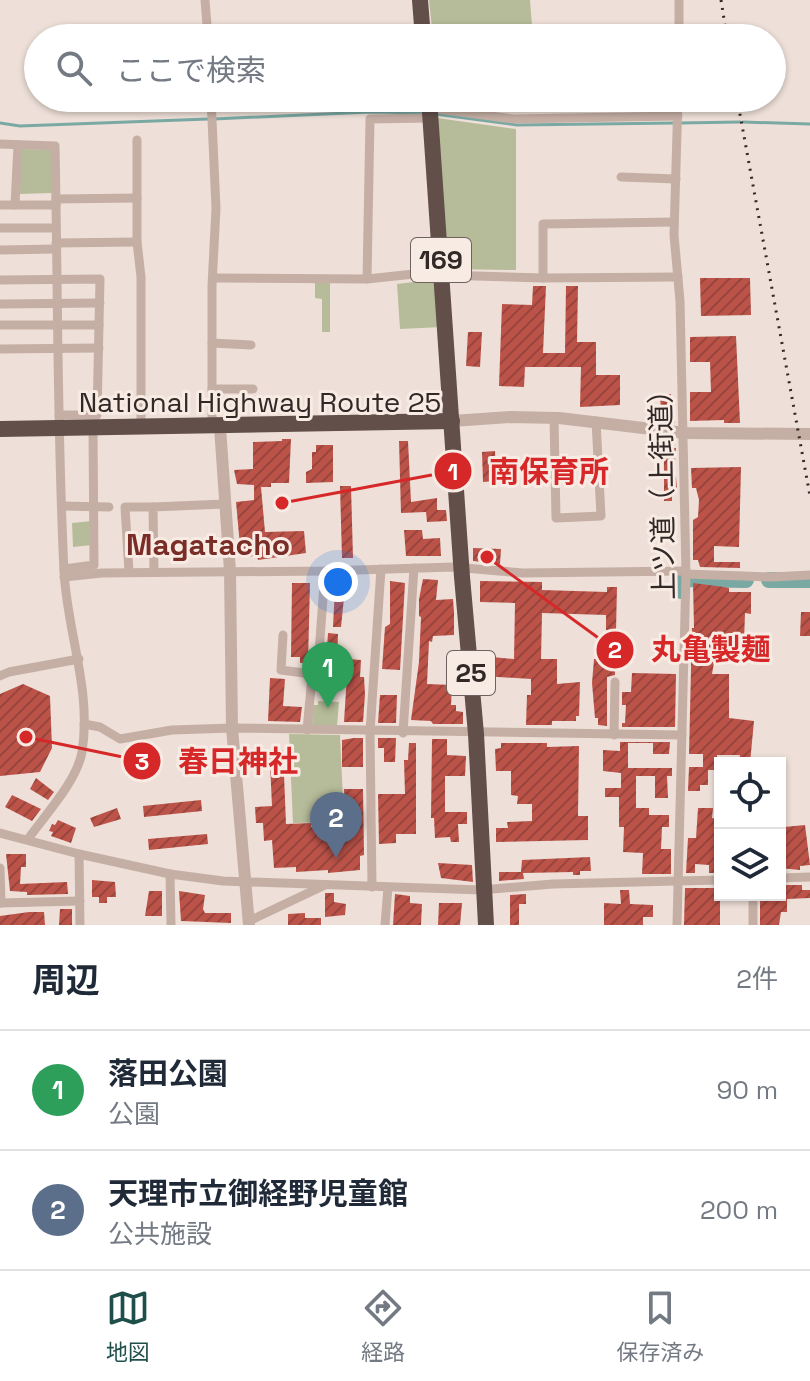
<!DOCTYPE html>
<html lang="ja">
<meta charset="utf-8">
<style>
body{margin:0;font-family:"Space Grotesk","Noto Sans JP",sans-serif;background:#f2f2f3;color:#1f2937}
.controls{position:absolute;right:24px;bottom:24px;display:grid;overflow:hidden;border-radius:0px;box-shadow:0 2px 6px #0004}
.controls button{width:72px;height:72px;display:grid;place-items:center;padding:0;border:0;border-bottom:2px solid #e0e1e3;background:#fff;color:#1f2937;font:40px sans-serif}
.you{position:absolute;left:338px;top:582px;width:28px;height:28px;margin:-20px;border:6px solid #fff;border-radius:50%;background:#1a73e8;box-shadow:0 0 0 12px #1a73e833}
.badge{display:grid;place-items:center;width:52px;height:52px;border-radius:50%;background:#1f4f4b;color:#fff;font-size:26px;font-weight:700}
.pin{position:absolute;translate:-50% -66px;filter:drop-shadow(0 2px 4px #0008)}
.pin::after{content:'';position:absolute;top:42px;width:28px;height:24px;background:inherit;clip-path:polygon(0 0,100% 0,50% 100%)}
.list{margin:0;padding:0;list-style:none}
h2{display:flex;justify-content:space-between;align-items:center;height:104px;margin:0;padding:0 32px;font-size:34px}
h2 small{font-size:26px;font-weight:400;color:#747a83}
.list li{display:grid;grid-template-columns:52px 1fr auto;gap:24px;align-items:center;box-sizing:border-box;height:120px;padding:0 32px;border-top:2px solid #e0e1e3}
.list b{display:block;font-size:30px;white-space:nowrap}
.list p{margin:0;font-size:26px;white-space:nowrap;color:#747a83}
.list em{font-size:26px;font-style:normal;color:#747a83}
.icon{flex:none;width:44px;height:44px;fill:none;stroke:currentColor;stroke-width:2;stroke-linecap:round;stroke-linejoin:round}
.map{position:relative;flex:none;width:810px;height:925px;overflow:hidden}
.search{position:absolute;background:#fff;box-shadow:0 2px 6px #0004;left:24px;right:24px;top:24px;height:88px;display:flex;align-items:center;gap:20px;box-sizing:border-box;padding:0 28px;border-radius:44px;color:#747a83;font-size:30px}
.sheet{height:344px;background:#fff}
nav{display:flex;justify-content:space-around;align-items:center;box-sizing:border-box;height:112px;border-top:2px solid #e0e1e3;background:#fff;font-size:22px;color:#747a83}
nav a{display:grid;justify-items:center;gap:4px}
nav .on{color:#1f4f4b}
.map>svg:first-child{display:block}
.green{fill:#b6bc9a}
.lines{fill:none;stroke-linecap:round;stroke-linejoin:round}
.stream{stroke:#7aa9a3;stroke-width:3}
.river{stroke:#7aa9a3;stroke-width:16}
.building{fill:url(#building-hatch)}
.minor{stroke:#c5afa5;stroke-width:9}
.tertiary{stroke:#c5afa5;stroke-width:12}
.trunk{stroke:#624f4a;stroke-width:16}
.rail{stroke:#322826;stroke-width:3;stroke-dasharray:2 6;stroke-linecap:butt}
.labels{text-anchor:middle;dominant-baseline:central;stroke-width:6;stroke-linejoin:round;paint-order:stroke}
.shield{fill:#f7ebe4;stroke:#6d625f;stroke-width:2}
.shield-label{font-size:26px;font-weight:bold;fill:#322826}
.street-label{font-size:28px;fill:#322826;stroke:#f7ebe4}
.neighbourhood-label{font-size:30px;font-weight:bold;fill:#7a2c26;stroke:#f7ebe4}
.leader{fill:none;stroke:#d62828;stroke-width:3}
.callout-dot{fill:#d62828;stroke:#f7ebe4;stroke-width:3}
.mark-label{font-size:24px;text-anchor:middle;font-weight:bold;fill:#fff}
.callout-label{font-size:30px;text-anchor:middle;font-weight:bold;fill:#d62828;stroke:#f7ebe4;stroke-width:6;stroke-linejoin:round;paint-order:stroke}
</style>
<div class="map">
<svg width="810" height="925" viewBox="0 0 810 925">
<defs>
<pattern id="building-hatch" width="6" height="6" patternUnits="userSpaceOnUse" patternTransform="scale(2)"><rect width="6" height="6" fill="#bc5349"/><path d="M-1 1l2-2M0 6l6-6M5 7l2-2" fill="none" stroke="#99453d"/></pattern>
</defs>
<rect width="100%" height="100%" fill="#eee0d8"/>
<g class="green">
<polygon points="429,0 530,0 533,38 433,38"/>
<polygon points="437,118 516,129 516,270 446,269"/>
<polygon points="21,149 52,150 52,193 19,194"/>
<polygon points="438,279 442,327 400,329 397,284"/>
<polygon points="315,280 330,280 330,332 322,332 322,299 315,298"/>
<polygon points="92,521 92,545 73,547 72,523"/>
<polygon points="318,701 339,702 337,726 312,725 313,705 318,705"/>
<polygon points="289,734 340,735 344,822 293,823"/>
</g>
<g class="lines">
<g class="stream">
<polyline points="430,26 431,38"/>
<polyline points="435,114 517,125 675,123"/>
<polyline points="214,119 370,112 426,113"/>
<polyline points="743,122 810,124"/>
<polyline points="0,123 20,126 208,119"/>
<polyline points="680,123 740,122"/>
</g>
<g class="river">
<polyline points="769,580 810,580"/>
<polyline points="681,591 681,579 746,580"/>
</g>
</g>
<g class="building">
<polygon points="542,98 577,98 577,110 542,111"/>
<polygon points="700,278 750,278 751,315 701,316"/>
<polygon points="533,286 546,286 543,353 565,353 566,286 578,286 577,342 596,342 596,375 620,375 620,405 580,407 581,367 525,367 524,387 499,386 502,304 532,305"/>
<polygon points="468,332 482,332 480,367 466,366"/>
<polygon points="736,336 740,423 724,423 724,420 690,421 690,392 711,392 710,362 690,362 690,337"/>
<polygon points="660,394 671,394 671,398 675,398 675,423 665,422 665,413 661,413"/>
<polygon points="282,439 291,439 289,483 271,483 271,487 261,487 265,532 304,531 306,553 258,560 257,556 241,557 236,502 254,500 254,485 237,484 234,470 253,469 253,442 282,441"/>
<polygon points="399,441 408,441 411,502 437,498 437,510 446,510 447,521 427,522 426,512 401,513"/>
<polygon points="316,445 333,445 333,482 306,483 306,472 312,469 312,452 316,452"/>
<polygon points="664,448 676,448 674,477 676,477 677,489 672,489 672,501 664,501"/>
<polygon points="495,451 496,481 483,482 482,452"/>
<polygon points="741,467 739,547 714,546 714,562 740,562 740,568 700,567 698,560 693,560 693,520 698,517 699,500 696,488 692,488 691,468"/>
<polygon points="340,486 351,486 353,558 342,558"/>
<polygon points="404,530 422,530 423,539 440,538 441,556 406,556"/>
<polygon points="473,548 501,549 500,564 473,561"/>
<polygon points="423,579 438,580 436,600 453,599 454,612 454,635 433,636 432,642 429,641 427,684 452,685 451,705 456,705 456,711 463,712 463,724 433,724 431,721 411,720 419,662 421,617 419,616 419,599"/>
<polygon points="390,581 405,583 400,670 382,669 385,627 390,624"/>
<polygon points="480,581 542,582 542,590 607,592 607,587 617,587 615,675 607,677 607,726 598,725 598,718 595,718 592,683 594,659 606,659 606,615 542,613 541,659 557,659 557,684 580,682 579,716 576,716 576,721 552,721 552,725 526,725 527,695 531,695 531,679 482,676 482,656 514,659 515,603 480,602"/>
<polygon points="292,583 310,583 308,663 300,663 300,657 291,657"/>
<polygon points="693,583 724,587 729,588 729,592 751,592 751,614 745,613 744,642 723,641 723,651 716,651 712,674 729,674 729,718 754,721 750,763 739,763 740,755 717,755 717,770 708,770 708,785 700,785 700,791 688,791 689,767 703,767 703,754 689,754 692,628 694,628"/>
<polygon points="335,587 345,588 341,627 333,627"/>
<polygon points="801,612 810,612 810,636 800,636"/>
<polygon points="328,633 338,634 337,663 326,663"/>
<polygon points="348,659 361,660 360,677 364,677 365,694 363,722 344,722"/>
<polygon points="632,673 676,674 675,727 622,727 622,723 625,723 626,705 622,705 622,692 631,692"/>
<polygon points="270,678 285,679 283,706 302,707 300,722 268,721"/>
<polygon points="23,684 50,696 52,748 40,772 0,776 0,694"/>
<polygon points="380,695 397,695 396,723 378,723"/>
<polygon points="354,738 363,738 363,767 342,767 342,740"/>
<polygon points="378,738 396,738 395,762 384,762 384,748 378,748"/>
<polygon points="432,739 447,739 447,755 466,756 465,776 445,776 445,812 467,812 467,824 458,824 459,842 451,842 450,837 435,838 434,818 431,818"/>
<polygon points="620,742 670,742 669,754 653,754 653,743 628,743 628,768 672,768 672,776 667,776 668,798 655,798 655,776 636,776 636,808 649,808 649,815 669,815 669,827 662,827 661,849 671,849 671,874 642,874 643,853 623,852 624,827 619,827 619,797 605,797 605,788 621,788 621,773 603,771 603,750 620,751"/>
<polygon points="409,743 416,743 416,834 396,834 396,843 379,844 378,794 405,794 404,760 408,760"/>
<polygon points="501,743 547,743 547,747 579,746 578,816 588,816 588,840 496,842 496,828 508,828 507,822 532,821 532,804 517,804 518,796 511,795 511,771 496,771 495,749 501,748"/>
<polygon points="283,750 286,824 311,823 311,827 318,828 345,826 344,789 363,789 364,855 360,856 360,870 328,873 328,870 296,872 296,867 274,868 272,840 264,841 263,823 256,823 255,807 272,806 270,763 263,764 262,751"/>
<polygon points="36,778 54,792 48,800 30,789"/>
<polygon points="12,795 41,809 32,821 5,807"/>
<polygon points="201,800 202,811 144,817 143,806"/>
<polygon points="117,808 121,819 94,827 90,818"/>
<polygon points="698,808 713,808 712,818 717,819 717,842 720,842 720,853 717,853 717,869 720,869 720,873 709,873 709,865 695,864 695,873 686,873 688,838 696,838"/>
<polygon points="58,820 76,828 71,843 51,836 53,832 49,831 52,824 55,825"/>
<polygon points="805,825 810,865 800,866 800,870 780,868 780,833 784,833 784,827"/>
<polygon points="207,834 208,844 149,850 148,839"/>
<polygon points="6,854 26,854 26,867 21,867 20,884 67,882 68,894 27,895 27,892 10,891"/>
<polygon points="590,857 591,871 580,871 580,875 573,875 573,872 523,873 524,879 499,881 499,872 521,872 522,860"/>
<polygon points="438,863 472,865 473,882 441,878"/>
<polygon points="92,880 115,882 116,897 107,897 107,903 99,903 99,897 92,897"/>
<polygon points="780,885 802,885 802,890 810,890 810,898 787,899 787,912 781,912 779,925 760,925 760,895 780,895"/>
<polygon points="685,888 720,888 720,925 684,925"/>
<polygon points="620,890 629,890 630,904 653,905 653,917 643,917 643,925 604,925 604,903 621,904"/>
<polygon points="149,891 162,891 162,916 145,916"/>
<polygon points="179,891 205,895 203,909 205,913 231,913 231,923 181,921"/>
<polygon points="325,893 334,893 334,902 346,904 345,915 325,917"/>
<polygon points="395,894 410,896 410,903 422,904 421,925 393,925"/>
<polygon points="526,894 526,904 519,904 519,925 510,925 510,895"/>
<polygon points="439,903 462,903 460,925 438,925"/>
<polygon points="60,909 72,909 72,925 59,925"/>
<polygon points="29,912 44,912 45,925 0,925 0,916"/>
<polygon points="305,913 305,918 321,918 321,925 288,925 288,914"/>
</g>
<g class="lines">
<g class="minor">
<polyline points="205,0 208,38"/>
<polyline points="679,38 679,0"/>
<polyline points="211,98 216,208 212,286 212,426"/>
<polyline points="430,108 514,119 678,116"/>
<polyline points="137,140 137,242 141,277 141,427"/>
<path d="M0,144L55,146C58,288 57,430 64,571C67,632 92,690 82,752C77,781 45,815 28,839"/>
<polyline points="621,177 676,179"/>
<polyline points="56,199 137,198"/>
<polyline points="0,205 56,205"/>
<polyline points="15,205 18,145"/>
<polyline points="0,228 56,228"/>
<polyline points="56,243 137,242"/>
<polyline points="0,250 56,249"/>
<polyline points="442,275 543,278 678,277"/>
<polyline points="214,278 367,279 442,271"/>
<polyline points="543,278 543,224 674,222"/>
<polyline points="367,279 370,119 431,118"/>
<polyline points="0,280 100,279 97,415 59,415"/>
<polyline points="0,304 100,303"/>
<polyline points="0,325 99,325"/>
<polyline points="212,343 251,345"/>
<polyline points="0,349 99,348"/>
<polyline points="212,389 253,389"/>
<polyline points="554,418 556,518 601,516 596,421"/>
<polyline points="62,506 109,507"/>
<polyline points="64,569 94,565 93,428"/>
<polyline points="129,572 125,507 153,507"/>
<polyline points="154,572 153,507 225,504"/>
<polyline points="686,574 772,577 810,575"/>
<polyline points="64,577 102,573 325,571 453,567 523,573 686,571"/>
<polyline points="283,635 281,670 304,673 312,677"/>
<polyline points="0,676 9,672 79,659"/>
<polyline points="84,724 100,727 120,739 172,730 232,728 682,735"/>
<polyline points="307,730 312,677 318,666 325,571"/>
<polyline points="403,733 414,568"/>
<polyline points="614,735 615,682"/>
<polyline points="0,833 79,854 170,874 223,881 481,890 553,884 720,880"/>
<polyline points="79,854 80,925"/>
<polyline points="0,868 1,903"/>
<polyline points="170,874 171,925"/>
<polyline points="780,878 810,877"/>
<polyline points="372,887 370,732 381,569"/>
<polyline points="0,903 80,901"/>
<polyline points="249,921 325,885"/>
<polyline points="385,925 388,887"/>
<polyline points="677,925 686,574 680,301 674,235 678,98"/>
<polyline points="753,925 753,895"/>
</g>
<g class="tertiary">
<polyline points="452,421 511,417 559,418 685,433 810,434"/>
<polyline points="220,427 230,571 232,728 249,925"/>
</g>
<g class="trunk">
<polyline points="420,0 423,38"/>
<polyline points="429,98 462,577 476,734 486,925"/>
<polyline points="0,429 452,421"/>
</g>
<g class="rail">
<polyline points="721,0 727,38"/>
<polyline points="737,98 810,496"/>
</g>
</g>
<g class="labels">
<g class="shield">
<rect x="411" y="238" width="60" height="44" rx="6"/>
<rect x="447" y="651" width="48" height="44" rx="6"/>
</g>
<g class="shield-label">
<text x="441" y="260">169</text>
<text x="471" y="673">25</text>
</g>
<g class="street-label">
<text x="260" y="402">National Highway Route 25</text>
<text transform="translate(662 488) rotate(-91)">上ツ道（上街道）</text>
</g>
<g class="neighbourhood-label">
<text x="208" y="544">Magatacho</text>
</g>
</g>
<path class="leader" d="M282 503L453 471M487 557L615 650M26 737L142 761"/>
<g class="callout-dot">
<circle cx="282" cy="503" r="8"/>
<circle cx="487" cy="557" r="8"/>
<circle cx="26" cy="737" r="8"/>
<circle cx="453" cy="471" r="20"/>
<circle cx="615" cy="650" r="20"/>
<circle cx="142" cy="761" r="20"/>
</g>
<g class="mark-label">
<text x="453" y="480">1</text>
<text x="615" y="658">2</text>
<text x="142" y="770">3</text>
</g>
<g class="callout-label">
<text x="549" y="482">南保育所</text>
<text x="711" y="660">丸亀製麺</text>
<text x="238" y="772">春日神社</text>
</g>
</svg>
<div class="controls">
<button><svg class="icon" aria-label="locate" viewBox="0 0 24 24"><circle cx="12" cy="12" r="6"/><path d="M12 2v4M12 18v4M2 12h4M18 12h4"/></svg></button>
<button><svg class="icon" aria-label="layers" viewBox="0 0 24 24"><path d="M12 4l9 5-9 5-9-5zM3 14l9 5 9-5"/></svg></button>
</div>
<div class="you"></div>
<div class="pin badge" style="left:328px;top:708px;background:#2e9e5b">1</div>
<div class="pin badge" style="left:336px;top:858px;background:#5c6f8a">2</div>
<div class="search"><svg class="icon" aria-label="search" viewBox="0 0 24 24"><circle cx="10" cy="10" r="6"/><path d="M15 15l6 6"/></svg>ここで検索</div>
</div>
<section class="sheet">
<h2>周辺<small>2件</small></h2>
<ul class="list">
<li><span class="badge" style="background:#2e9e5b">1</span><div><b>落田公園</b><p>公園</p></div><em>90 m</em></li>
<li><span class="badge" style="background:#5c6f8a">2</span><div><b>天理市立御経野児童館</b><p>公共施設</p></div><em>200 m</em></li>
</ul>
</section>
<nav>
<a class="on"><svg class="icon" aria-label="map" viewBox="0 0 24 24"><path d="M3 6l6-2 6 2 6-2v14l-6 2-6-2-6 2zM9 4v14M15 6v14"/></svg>地図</a>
<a><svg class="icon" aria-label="directions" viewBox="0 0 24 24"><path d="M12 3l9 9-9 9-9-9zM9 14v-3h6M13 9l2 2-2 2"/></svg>経路</a>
<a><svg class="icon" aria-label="saved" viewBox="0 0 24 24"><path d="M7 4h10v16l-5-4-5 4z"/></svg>保存済み</a>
</nav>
